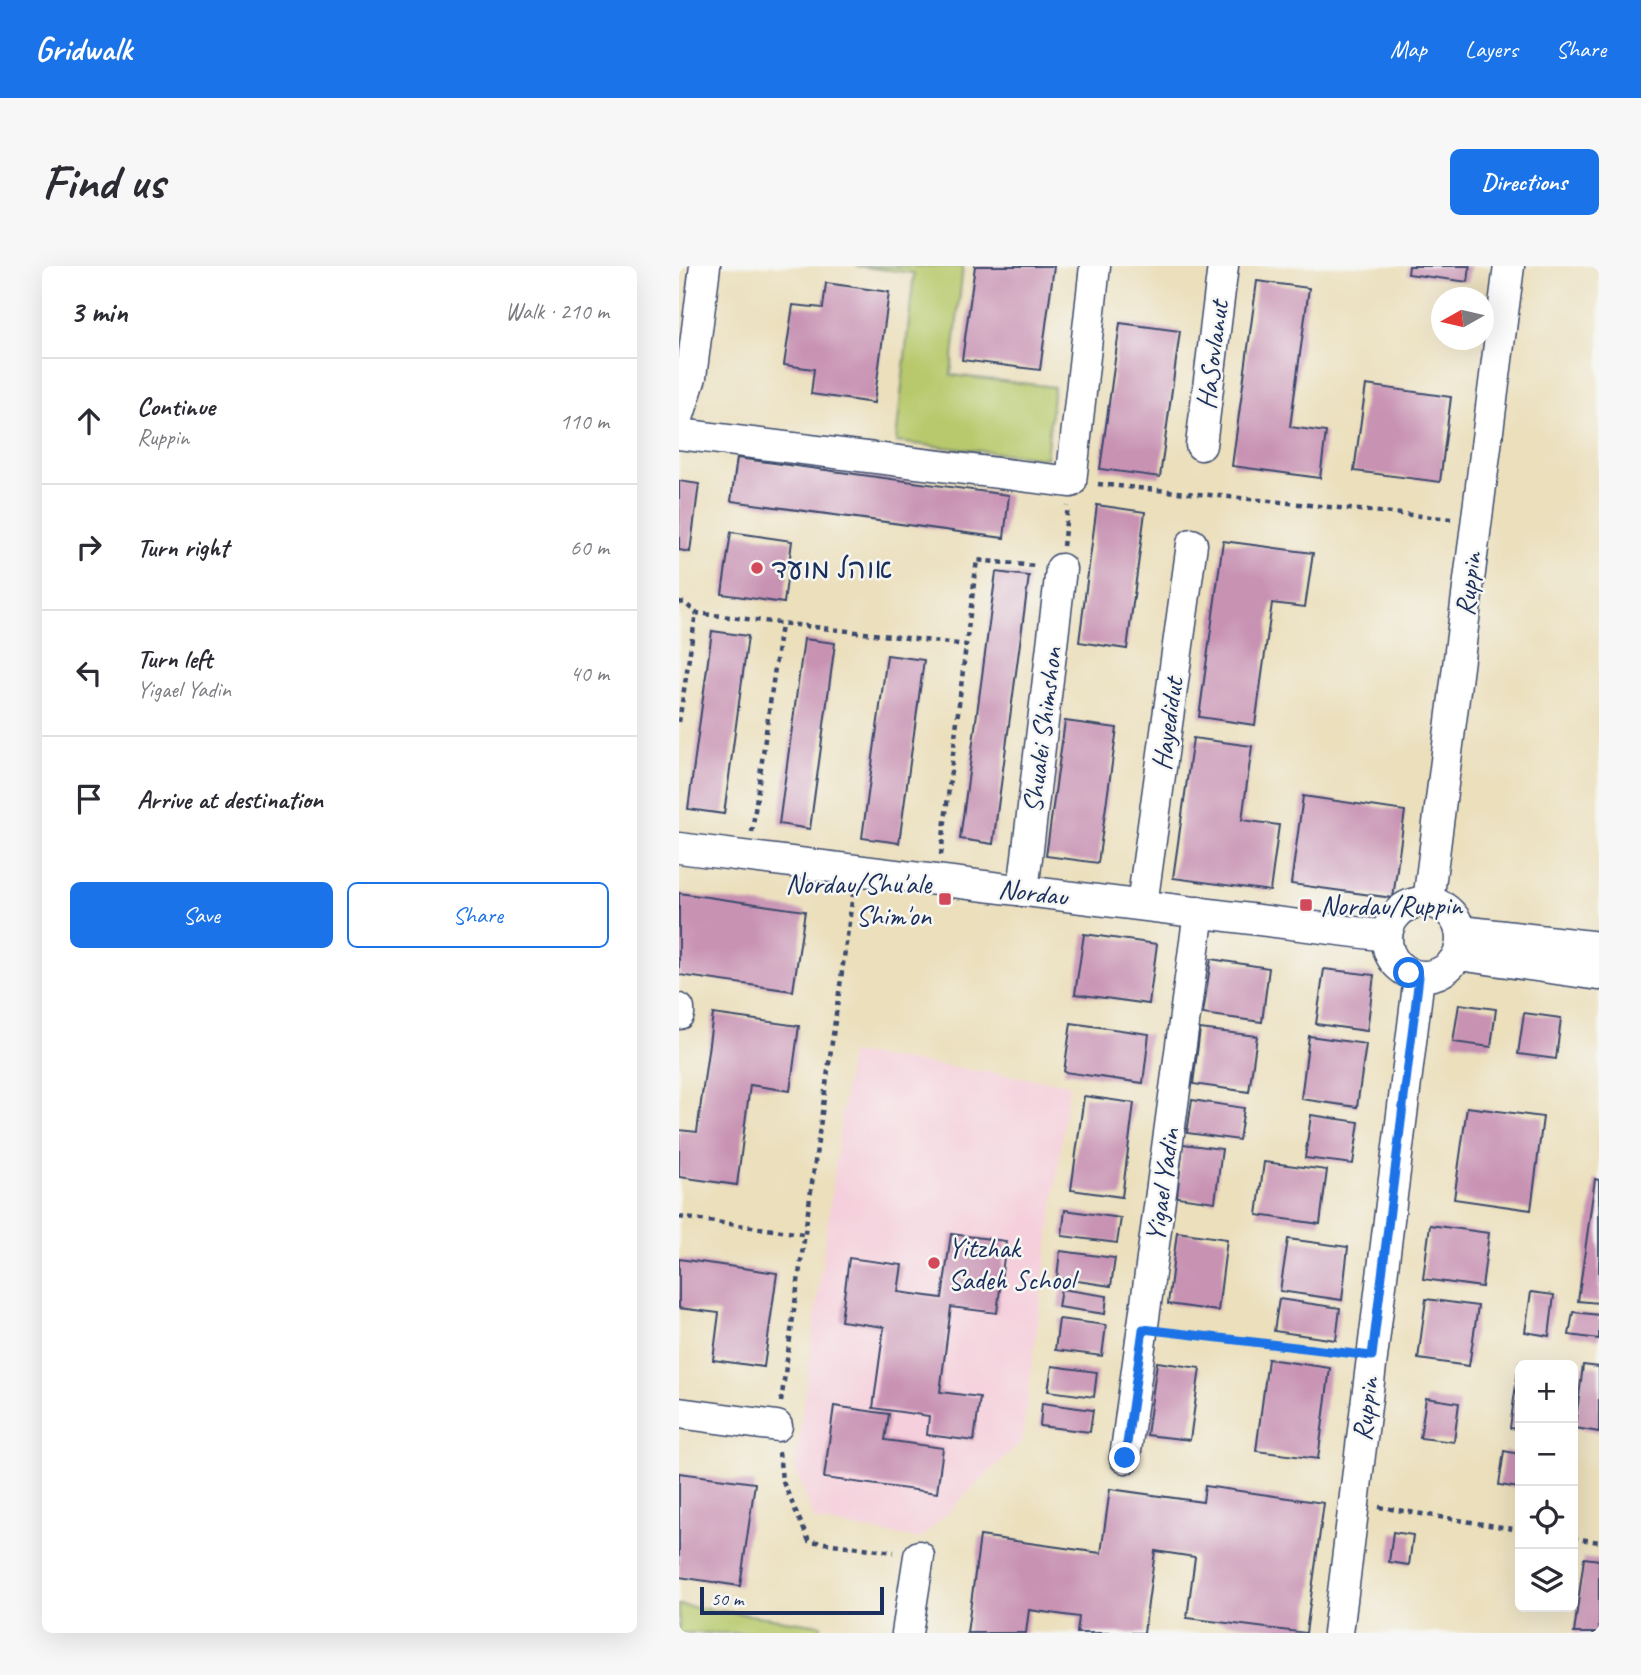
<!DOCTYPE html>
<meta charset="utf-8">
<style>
body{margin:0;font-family:Caveat,"Playpen Sans Hebrew",sans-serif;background:#f7f7f7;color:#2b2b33}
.controls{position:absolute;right:21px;bottom:21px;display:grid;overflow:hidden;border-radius:10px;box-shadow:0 7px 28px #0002}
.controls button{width:63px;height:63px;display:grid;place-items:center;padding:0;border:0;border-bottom:2px solid #e1e1e2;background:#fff;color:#2b2b33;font:35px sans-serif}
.compass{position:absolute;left:752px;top:21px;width:63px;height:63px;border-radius:50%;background:#fff;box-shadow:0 7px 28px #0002;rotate:262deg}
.scale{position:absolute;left:21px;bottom:18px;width:184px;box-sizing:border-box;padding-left:7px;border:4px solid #1b2f5e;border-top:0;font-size:19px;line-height:24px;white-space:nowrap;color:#1b2f5e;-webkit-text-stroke:5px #f6f6f2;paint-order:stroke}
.stop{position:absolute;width:21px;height:21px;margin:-16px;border:5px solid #1a73e8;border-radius:50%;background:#fff}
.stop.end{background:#1a73e8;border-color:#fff;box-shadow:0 2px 7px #0008}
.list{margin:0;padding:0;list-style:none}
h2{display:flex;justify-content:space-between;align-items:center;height:91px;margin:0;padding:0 28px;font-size:30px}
h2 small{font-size:23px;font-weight:400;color:#7c7c81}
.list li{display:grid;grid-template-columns:46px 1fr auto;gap:21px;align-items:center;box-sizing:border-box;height:126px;padding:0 28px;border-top:2px solid #e1e1e2}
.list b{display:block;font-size:26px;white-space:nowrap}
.list p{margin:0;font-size:23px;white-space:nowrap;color:#7c7c81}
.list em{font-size:23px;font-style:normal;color:#7c7c81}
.actions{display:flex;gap:14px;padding:21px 28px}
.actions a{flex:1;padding:16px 0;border:2px solid #1a73e8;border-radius:10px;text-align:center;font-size:24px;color:#1a73e8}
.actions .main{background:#1a73e8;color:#fff}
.icon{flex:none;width:38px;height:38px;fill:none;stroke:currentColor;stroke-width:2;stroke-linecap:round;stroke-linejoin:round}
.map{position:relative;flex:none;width:920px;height:1367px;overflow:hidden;border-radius:10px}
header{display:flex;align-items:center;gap:42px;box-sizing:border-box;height:98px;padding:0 35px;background:#1a73e8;color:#fff}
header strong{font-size:33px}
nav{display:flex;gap:38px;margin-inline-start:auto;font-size:24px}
.intro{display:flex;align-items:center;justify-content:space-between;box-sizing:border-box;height:168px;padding:0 42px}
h1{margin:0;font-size:49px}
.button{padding:18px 32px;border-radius:10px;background:#1a73e8;color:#fff;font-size:24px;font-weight:700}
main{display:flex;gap:42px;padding:0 42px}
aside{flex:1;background:#fff;border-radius:10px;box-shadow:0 7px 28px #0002}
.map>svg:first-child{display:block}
.built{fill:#f5cfdb}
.green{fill:#b7c96c;stroke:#697c65;stroke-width:2}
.building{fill:#c892b3}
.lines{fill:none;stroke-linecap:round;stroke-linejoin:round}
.minor-casing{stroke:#3a496c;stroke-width:33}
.path{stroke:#3a496c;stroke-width:4.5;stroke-dasharray:5 5;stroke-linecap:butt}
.minor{stroke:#fff;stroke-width:30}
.route{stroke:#1a73e8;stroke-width:9}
.poi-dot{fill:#d1495b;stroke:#f6f6f2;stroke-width:2.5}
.labels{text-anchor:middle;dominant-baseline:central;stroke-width:5;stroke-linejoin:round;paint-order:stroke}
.street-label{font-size:28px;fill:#1b2f5e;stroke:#f6f6f2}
.poi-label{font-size:28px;fill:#1b2f5e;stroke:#f6f6f2;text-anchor:start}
</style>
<header>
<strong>Gridwalk</strong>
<nav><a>Map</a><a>Layers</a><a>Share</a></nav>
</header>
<div class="intro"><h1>Find us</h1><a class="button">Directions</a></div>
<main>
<aside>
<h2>3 min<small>Walk · 210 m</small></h2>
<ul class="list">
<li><svg class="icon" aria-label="ahead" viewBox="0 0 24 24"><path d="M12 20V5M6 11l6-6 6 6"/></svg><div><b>Continue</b><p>Ruppin</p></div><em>110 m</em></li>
<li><svg class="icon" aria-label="right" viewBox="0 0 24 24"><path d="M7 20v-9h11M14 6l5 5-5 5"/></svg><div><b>Turn right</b></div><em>60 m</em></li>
<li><svg class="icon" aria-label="left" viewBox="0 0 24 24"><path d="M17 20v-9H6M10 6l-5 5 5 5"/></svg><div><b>Turn left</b><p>Yigael Yadin</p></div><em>40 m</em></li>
<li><svg class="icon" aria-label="arrive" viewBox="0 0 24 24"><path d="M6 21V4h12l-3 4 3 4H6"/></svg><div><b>Arrive at destination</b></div></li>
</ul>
<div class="actions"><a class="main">Save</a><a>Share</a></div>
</aside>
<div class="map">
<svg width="920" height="1367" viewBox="0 0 920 1367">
<rect width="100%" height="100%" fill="#f6f6f2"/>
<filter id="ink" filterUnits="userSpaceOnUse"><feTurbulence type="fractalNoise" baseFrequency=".0143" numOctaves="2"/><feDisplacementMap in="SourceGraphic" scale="14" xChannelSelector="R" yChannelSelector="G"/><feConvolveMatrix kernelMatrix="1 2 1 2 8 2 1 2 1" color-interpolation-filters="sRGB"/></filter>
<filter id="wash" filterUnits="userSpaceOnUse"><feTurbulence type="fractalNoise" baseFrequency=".00686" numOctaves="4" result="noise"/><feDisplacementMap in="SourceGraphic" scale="28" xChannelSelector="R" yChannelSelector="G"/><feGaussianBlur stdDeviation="1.57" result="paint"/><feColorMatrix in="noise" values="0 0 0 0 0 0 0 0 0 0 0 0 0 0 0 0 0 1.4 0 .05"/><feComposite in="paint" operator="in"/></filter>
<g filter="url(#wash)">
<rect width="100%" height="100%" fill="#ebdfbc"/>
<polygon class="built" points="171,787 390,818 343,1175 241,1273 136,1255 116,1203"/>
<g class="green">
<polygon points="177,0 284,0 272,109 375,121 367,192 217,176 235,7"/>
<polygon points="0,1339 142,1359 141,1367 0,1367"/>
</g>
<g id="blocks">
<g class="building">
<polygon points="296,0 375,0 361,104 283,94"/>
<polygon points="730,0 791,0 789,16 729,8"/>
<polygon points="578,15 630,22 611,161 647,166 641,212 553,200"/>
<polygon points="147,17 210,26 195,137 132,128 135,103 105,99 114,39 144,42"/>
<polygon points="441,57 501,65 481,211 421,203"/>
<polygon points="687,119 772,131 761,216 675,205"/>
<polygon points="58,192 330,229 325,272 52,235"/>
<polygon points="0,215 20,218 11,286 0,284"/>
<polygon points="418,239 466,246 448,383 400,376"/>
<polygon points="52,266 113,275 105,337 43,328"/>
<polygon points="544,275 634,287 626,341 593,337 576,459 520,451"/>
<polygon points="317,306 350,310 314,578 281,573"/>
<polygon points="33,365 69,370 45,548 9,543"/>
<polygon points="125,373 156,377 131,563 100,558"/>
<polygon points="208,389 245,394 220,577 183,572"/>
<polygon points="386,455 438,462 419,597 367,590"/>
<polygon points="514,472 573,480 563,554 600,559 591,625 494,612"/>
<polygon points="624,530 726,545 714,632 612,618"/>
<polygon points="0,627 126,645 114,725 0,709"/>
<polygon points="405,668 478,678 470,738 396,728"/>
<polygon points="532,693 590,702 583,756 524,748"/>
<polygon points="645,703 695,709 688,765 637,758"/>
<polygon points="780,738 817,743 812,781 774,776"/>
<polygon points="845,747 882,752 877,793 839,788"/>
<polygon points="34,748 120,760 111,825 71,819 58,919 0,911 0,864 18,866"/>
<polygon points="392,757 470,768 464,817 385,806"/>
<polygon points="521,763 578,770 570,826 514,818"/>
<polygon points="630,770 687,778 678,841 622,833"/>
<polygon points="405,830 455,837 443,931 392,924"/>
<polygon points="513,834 565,842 560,874 508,867"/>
<polygon points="788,841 864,851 852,944 775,933"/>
<polygon points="632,849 680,856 674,898 626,892"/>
<polygon points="504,878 543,883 536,936 498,931"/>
<polygon points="585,896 648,904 641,958 578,949"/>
<polygon points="916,913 920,914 920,1037 899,1035"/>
<polygon points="386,944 442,952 438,977 383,970"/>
<polygon points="751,959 810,967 803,1021 744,1013"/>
<polygon points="498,966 548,973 539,1045 489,1038"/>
<polygon points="272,968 327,975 318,1047 272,1041 261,1126 301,1131 295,1175 248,1169 250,1150 194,1142 205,1061 162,1055 170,992 223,999 219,1026 263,1032"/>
<polygon points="609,973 669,981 663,1034 601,1025"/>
<polygon points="381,985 436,992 432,1020 378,1012"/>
<polygon points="0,993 98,1007 85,1101 34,1094 40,1047 0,1042"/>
<polygon points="382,1023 428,1030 426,1048 379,1041"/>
<polygon points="852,1026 875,1029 870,1070 846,1066"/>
<polygon points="600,1033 661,1042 657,1074 595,1065"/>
<polygon points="747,1033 799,1040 790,1100 739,1093"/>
<polygon points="894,1046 920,1049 920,1073 890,1069"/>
<polygon points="380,1053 427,1059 423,1090 376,1084"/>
<polygon points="589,1093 651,1102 639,1193 577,1185"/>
<polygon points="478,1096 521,1102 511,1174 468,1169"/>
<polygon points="840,1096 841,1096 841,1163 831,1162"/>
<polygon points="904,1099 920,1101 920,1166 896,1162"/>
<polygon points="373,1100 418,1106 415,1131 369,1125"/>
<polygon points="747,1132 780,1137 775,1176 741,1172"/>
<polygon points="363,1137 414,1144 411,1166 361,1160"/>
<polygon points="155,1140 210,1148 206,1174 264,1182 258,1227 145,1212"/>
<polygon points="825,1185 841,1188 841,1222 820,1219"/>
<polygon points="0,1207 76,1217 61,1320 0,1311"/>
<polygon points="526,1220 645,1237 627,1367 508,1352 516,1291 476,1285 465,1367 398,1367 400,1351 350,1344 347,1367 288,1367 301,1270 422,1287 431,1223 524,1236"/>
<polygon points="714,1266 734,1269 730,1299 710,1296"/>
<polygon points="905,1292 920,1294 920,1367 895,1367"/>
</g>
</g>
</g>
<g filter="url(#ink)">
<use href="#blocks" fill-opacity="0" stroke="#3a496c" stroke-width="2"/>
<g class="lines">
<defs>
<g id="minor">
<polyline points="0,149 12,111 26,0"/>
<polyline points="0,168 392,216 416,0"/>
<polyline points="522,179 544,0"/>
<polyline points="0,582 708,670"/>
<polyline points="344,625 382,303"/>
<circle cx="745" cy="673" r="37"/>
<polyline points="749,636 830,0"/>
<polyline points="463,639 513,278"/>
<polyline points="782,665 920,681"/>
<polyline points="780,689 920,709"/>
<polyline points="0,743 0,748"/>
<polyline points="0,1147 98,1160"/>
<polyline points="446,1192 520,646"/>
<polyline points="228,1367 240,1290"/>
<polyline points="659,1367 740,711"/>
</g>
</defs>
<use href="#minor" class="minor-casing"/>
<g class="path">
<polyline points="419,218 772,253"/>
<polyline points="384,280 389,240"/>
<polyline points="0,336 6,337 17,347 287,379 298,294 357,300"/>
<polyline points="0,456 17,347"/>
<polyline points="73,566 102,359"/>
<polyline points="262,589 287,379"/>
<polyline points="0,951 124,968"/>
<polyline points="489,1066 668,1087"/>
<polyline points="102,1136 174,628"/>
<polyline points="100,1186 103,1214 130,1275 215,1286"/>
<polyline points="700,1241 841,1264"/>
<polyline points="894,1272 920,1276"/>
</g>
<use href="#minor" class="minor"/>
</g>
</g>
<g class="lines" filter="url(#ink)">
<polyline class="route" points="446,1192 464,1063 693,1090 740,711 730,707"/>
</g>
<g class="poi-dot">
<circle cx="78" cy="302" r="7"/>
<rect x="259" y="626" width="14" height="14" rx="3.5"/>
<rect x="620" y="632" width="14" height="14" rx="3.5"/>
<circle cx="255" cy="997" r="7"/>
</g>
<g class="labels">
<g class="street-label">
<text transform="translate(533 89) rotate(-83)">HaSovlanut</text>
<text transform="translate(789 318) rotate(-83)">Ruppin</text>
<text transform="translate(488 458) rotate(-82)">Hayedidut</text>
<text transform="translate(363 464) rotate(-83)">Shualei Shimshon</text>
<text transform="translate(354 626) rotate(7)">Nordau</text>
<text transform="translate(483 919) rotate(-82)">Yigael Yadin</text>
<text transform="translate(686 1143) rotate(-83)">Ruppin</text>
</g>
<g class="poi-label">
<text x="92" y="302">אוהל מועד</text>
<text x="252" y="617" text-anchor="end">Nordau/Shu'ale<tspan x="252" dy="32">Shim'on</tspan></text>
<text x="641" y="639">Nordau/Ruppin</text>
<text x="269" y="981">Yitzhak<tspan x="269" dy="32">Sadeh School</tspan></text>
</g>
</g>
</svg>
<div class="controls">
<button>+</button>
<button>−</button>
<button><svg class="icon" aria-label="locate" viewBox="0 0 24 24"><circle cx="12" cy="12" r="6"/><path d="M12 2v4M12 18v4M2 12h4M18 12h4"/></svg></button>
<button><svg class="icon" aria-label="layers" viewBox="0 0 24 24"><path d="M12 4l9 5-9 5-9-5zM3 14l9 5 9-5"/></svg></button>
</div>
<svg class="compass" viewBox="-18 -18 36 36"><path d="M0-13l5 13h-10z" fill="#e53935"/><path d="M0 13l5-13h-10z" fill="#7c7c81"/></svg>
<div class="scale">50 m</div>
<div class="stop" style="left:730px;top:707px"></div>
<div class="stop end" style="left:446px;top:1192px"></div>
</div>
</main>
